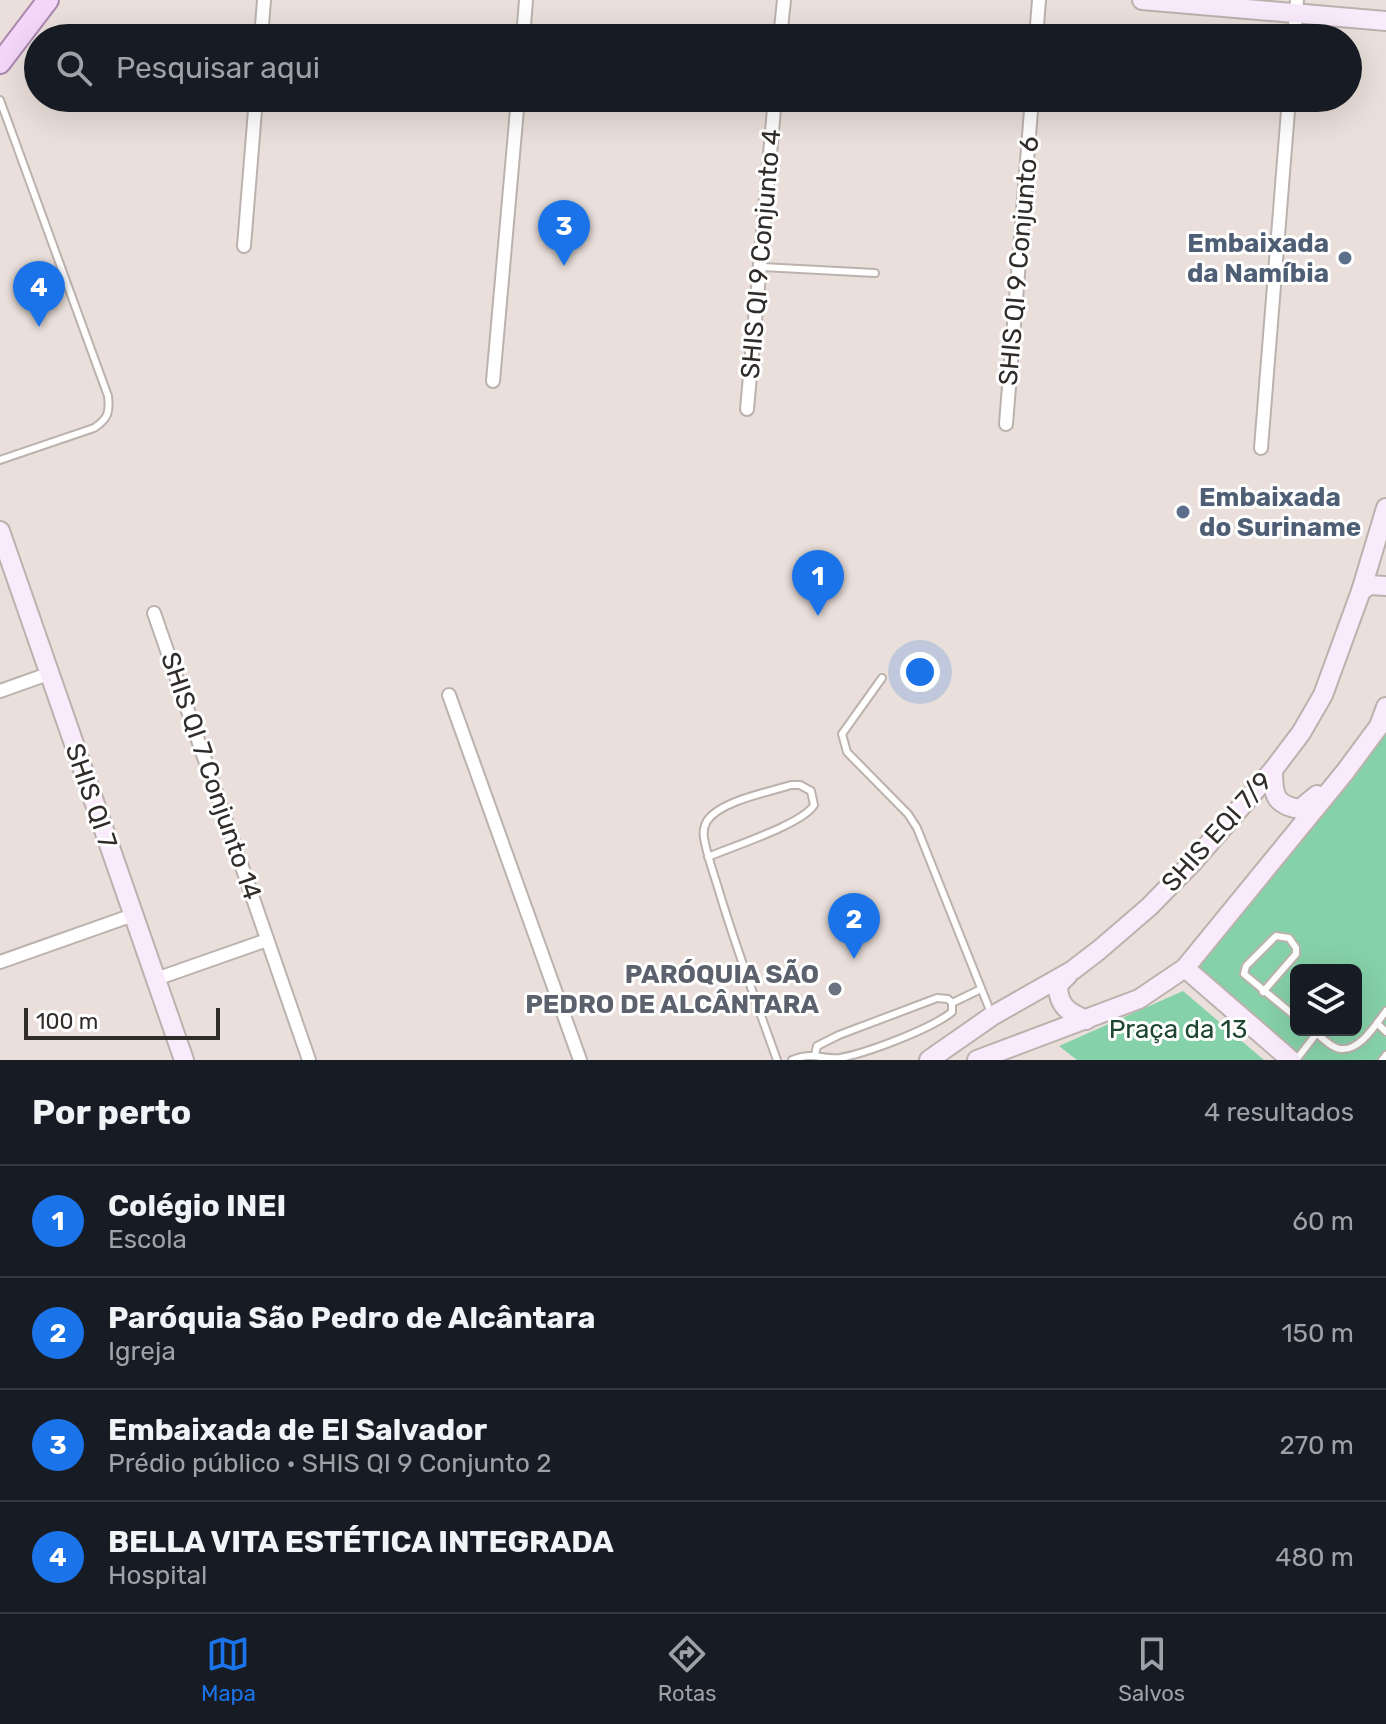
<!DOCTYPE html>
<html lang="pt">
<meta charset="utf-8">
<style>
body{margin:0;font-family:Rubik,sans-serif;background:#242831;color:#f1f3f6}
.controls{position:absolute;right:24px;bottom:24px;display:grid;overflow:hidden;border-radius:12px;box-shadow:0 8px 32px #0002}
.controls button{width:72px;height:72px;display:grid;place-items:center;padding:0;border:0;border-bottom:2px solid #363941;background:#171b24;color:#f1f3f6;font:40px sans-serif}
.scale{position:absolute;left:24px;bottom:20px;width:196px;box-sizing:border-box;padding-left:8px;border:4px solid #302c2a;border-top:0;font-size:22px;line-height:28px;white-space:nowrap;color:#302c2a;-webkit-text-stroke:6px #fff;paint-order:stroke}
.you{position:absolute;left:920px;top:672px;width:28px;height:28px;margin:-20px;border:6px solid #fff;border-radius:50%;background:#1a73e8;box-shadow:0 0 0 12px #1a73e833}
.badge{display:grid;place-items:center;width:52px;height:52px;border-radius:50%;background:#1a73e8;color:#fff;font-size:26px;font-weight:700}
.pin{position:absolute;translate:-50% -66px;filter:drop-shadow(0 2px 4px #0008)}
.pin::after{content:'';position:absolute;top:42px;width:28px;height:24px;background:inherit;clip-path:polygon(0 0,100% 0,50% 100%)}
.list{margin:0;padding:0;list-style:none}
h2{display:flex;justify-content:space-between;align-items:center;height:104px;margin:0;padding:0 32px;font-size:34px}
h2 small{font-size:26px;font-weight:400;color:#9ea1a6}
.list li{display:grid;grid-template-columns:52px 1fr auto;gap:24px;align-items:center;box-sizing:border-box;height:112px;padding:0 32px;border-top:2px solid #363941}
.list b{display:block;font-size:30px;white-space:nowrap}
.list p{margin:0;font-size:26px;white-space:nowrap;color:#9ea1a6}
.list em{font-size:26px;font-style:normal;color:#9ea1a6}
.icon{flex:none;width:44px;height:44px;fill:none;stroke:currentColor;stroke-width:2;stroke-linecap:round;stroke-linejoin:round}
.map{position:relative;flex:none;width:1386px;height:1060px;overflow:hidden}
.search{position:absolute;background:#171b24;box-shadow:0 8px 32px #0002;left:24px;right:24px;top:24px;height:88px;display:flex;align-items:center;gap:20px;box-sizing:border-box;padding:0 28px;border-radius:44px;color:#9ea1a6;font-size:30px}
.sheet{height:552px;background:#171b24}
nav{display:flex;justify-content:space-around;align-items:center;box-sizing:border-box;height:112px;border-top:2px solid #363941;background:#171b24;font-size:22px;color:#9ea1a6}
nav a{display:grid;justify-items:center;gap:4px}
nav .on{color:#1a73e8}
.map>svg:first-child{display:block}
.green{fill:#85d1a9;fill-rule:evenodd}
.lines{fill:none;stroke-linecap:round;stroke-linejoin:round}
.lane-casing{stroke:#bcb2ad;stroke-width:10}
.street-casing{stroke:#bcb2ad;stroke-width:16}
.secondary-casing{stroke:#bcb2ad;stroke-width:22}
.primary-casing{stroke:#aa88ae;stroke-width:24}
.lane{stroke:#fff;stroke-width:6}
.street{stroke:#fff;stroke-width:12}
.secondary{stroke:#f9eafc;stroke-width:18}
.primary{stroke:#f3d6f9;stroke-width:20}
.service-dot{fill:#5c6f8a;stroke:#fff;stroke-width:3}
.worship-dot{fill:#6b7280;stroke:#fff;stroke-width:3}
.labels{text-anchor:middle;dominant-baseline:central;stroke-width:6;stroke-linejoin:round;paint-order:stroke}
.service-label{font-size:26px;font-weight:bold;fill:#4e5e75;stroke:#fff;text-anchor:end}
.street-label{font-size:26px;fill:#302c2a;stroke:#fff}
.worship-label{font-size:26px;font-weight:bold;fill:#5b616d;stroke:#fff;text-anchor:end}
.park-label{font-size:26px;fill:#1e4632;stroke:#fff}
</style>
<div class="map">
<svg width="1386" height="1060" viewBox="0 0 1386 1060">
<rect width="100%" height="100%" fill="#eadfda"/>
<g class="green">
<path d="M1386,730V1060H1302L1195,969ZM1296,970H1356V1030H1296Z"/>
<polygon points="1183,991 1264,1060 1077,1060 1059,1046"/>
</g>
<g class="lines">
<defs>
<g id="lane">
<path d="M0,100L108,396C110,412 108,419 94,428L0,460"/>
<polyline points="760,267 875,273"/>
<polyline points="882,678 842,734 847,752 908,814 917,828 991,1013"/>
<path d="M708,857C731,847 803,824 814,805L811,791L800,785H791C769,792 720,801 707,821C704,826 703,832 704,838C707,856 714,874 719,891C736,948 757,1004 777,1060"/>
<polyline points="1263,992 1296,954 1296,948 1289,938 1276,936 1246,966 1244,974 1296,1017"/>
<polyline points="952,1003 981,989"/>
<polyline points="1377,1023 1386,1032"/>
<path d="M1313,1030C1320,1036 1331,1048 1341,1049C1360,1051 1376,1024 1386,1011"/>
<polyline points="815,1055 817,1046 839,1035 937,998 948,999 952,1003"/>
<path d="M792,1060C814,1051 820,1060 840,1058C867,1053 931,1029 952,1012V1003"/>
<polyline points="1296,1060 1317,1033"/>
<polyline points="1382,1060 1386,1055"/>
</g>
<g id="street">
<polyline points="261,38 264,0"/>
<polyline points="523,38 526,0"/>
<polyline points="780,38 784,0"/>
<polyline points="1036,38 1039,0"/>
<polyline points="1294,38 1297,0"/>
<polyline points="244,246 256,98"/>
<polyline points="493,381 518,98"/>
<polyline points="747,409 775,98"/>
<polyline points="1006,424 1032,98"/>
<polyline points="1261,448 1289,98"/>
<polyline points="154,613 309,1060"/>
<polyline points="0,691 48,674"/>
<polyline points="449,695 580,1060"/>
<polyline points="0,962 133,915"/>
<polyline points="156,979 267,940"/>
</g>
<g id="secondary">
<polyline points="1142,0 1386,21"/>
<polyline points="0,531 184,1060"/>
<polyline points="1361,591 1369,585 1386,586"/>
<path d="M1273,770C1273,794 1274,805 1300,809L1317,795"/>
<polyline points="1185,968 1291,1060"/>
<path d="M1068,975L1058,985C1058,1006 1068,1012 1086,1020"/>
<polyline points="929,1060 992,1016 1073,970 1099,950 1149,907 1192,863 1273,770 1301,733 1323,695 1361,591 1386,508"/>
<polyline points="977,1060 1139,999 1185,968 1345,772 1379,726 1386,707"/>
</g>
<polyline id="primary" points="0,63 48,0"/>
</defs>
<use href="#lane" class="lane-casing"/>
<use href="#street" class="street-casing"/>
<use href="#secondary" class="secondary-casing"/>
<use href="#primary" class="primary-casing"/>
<use href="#lane" class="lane"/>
<use href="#street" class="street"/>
<use href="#secondary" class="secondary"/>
<use href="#primary" class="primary"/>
</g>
<g class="service-dot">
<circle cx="1345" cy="258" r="8"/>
<circle cx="1183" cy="512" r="8"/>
</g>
<circle class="worship-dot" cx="835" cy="989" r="8"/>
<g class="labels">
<g class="service-label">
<text x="1329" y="243">Embaixada<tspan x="1329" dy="30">da Namíbia</tspan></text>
<text x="1199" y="497" text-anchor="start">Embaixada<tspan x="1199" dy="30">do Suriname</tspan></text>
</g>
<g class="street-label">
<text transform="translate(761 254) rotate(-85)">SHIS QI 9 Conjunto 4</text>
<text transform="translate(1019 261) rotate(-85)">SHIS QI 9 Conjunto 6</text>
<text transform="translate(211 776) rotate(71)">SHIS QI 7 Conjunto 14</text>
<text transform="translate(91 796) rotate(71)">SHIS QI 7</text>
<text transform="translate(1217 832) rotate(-48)">SHIS EQI 7/9</text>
</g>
<g class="worship-label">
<text x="819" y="974">PARÓQUIA SÃO<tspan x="819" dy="30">PEDRO DE ALCÂNTARA</tspan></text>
</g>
<g class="park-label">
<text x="1178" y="1029">Praça da 13</text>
</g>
</g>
</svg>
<div class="controls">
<button><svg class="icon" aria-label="layers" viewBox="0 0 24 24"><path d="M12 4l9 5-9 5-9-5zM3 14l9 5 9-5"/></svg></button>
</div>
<div class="scale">100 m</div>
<div class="you"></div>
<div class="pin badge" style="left:818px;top:616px">1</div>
<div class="pin badge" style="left:854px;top:959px">2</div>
<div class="pin badge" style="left:564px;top:266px">3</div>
<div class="pin badge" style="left:39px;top:327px">4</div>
<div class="search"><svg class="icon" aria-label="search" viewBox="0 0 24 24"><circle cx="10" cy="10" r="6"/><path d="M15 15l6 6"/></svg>Pesquisar aqui</div>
</div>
<section class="sheet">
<h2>Por perto<small>4 resultados</small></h2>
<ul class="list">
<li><span class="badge">1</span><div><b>Colégio INEI</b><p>Escola</p></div><em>60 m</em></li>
<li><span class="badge">2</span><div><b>Paróquia São Pedro de Alcântara</b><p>Igreja</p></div><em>150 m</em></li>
<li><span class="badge">3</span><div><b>Embaixada de El Salvador</b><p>Prédio público · SHIS QI 9 Conjunto 2</p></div><em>270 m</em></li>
<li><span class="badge">4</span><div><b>BELLA VITA ESTÉTICA INTEGRADA</b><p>Hospital</p></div><em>480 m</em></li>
</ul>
</section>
<nav>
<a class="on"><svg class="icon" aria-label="map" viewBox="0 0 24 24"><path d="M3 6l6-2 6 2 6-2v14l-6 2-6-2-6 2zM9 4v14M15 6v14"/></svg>Mapa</a>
<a><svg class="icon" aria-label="directions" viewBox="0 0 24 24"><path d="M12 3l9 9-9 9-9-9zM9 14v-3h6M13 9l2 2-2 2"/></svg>Rotas</a>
<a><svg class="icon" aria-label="saved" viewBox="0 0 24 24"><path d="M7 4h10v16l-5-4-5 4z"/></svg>Salvos</a>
</nav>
